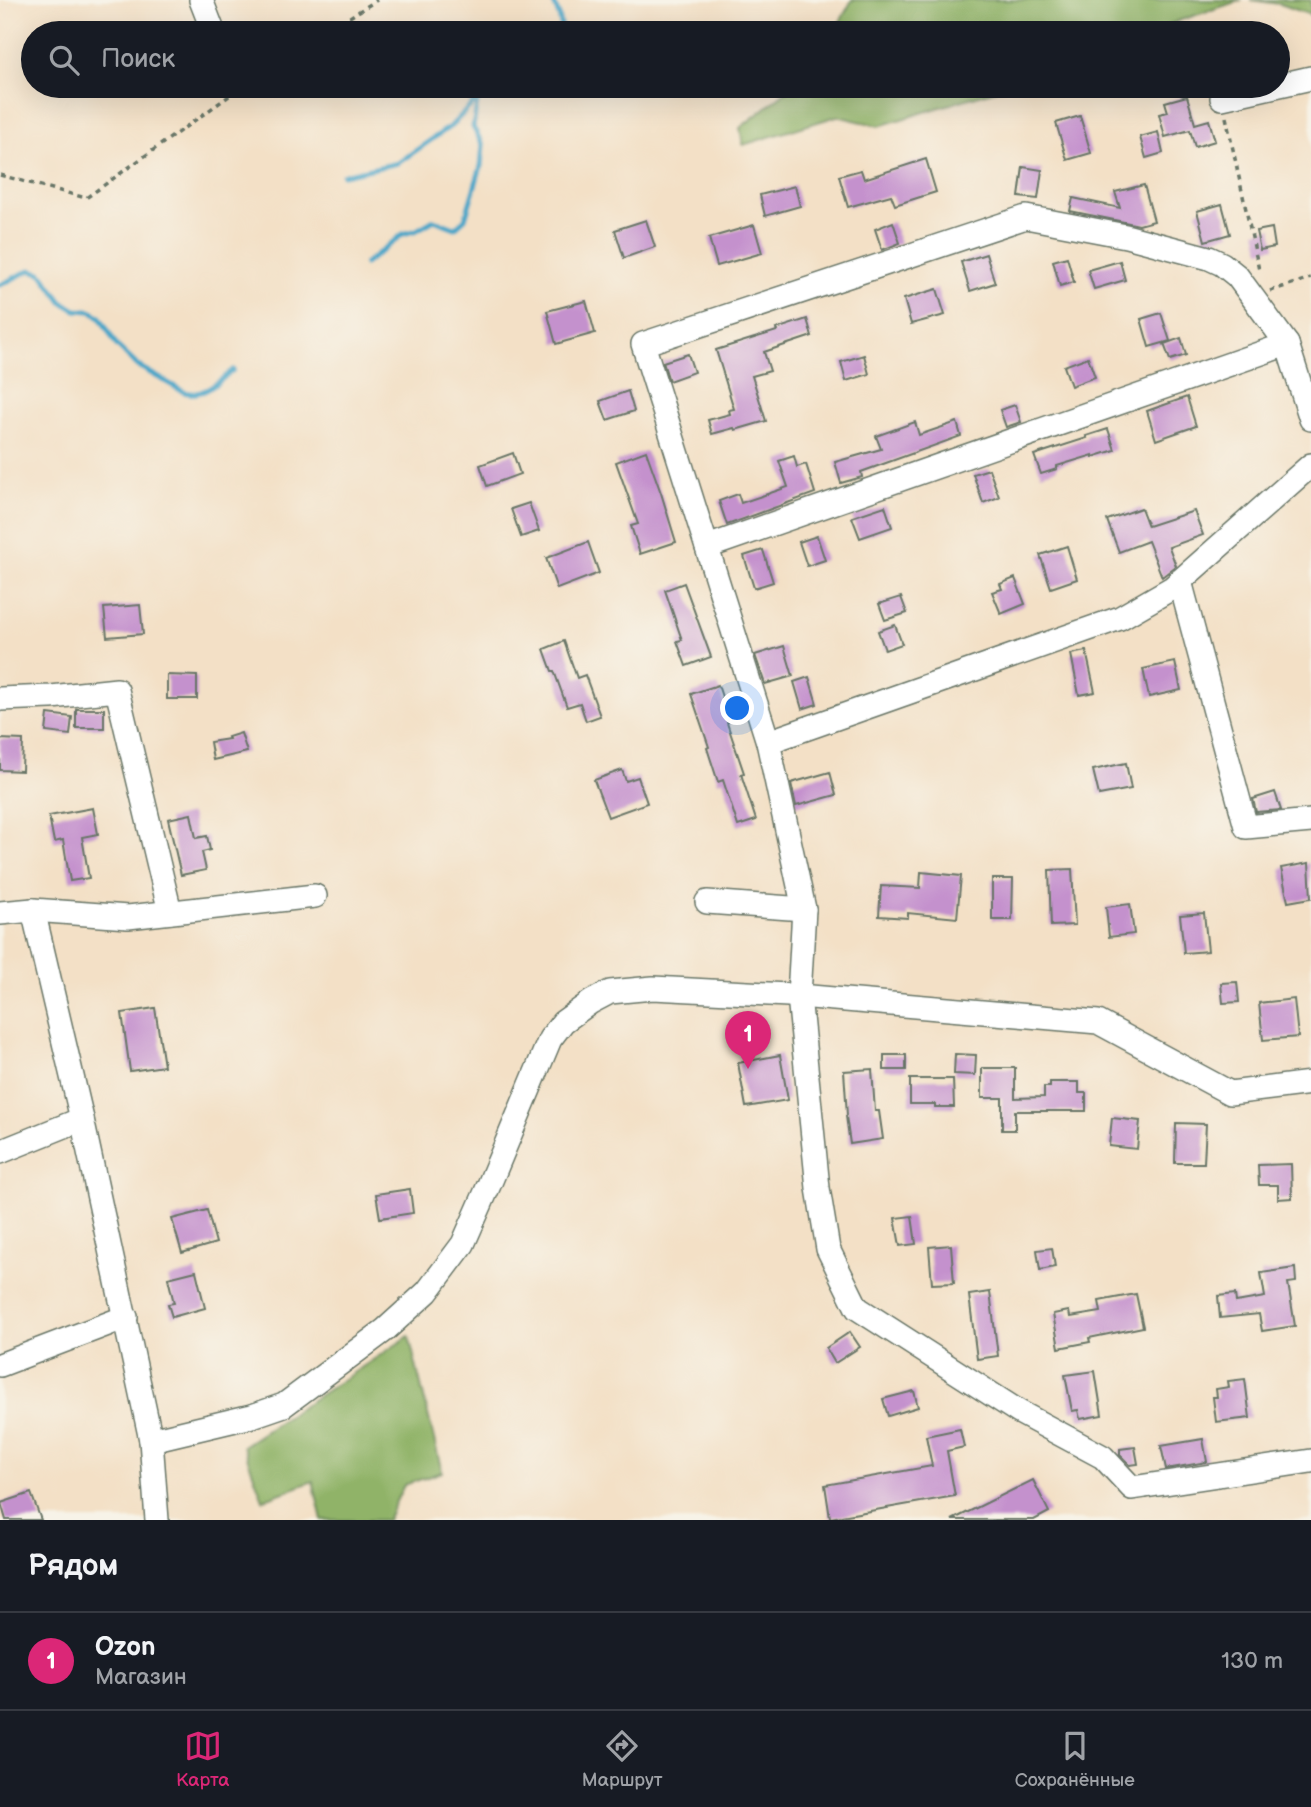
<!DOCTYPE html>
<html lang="ru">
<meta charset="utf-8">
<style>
body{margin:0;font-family:"Balsamiq Sans",sans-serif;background:#242831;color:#f1f3f6}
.you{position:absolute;left:738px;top:709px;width:24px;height:24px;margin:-18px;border:5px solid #fff;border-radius:50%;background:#1a73e8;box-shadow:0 0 0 10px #1a73e833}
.badge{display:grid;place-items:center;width:46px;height:46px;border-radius:50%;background:#db2777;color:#fff;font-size:23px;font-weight:700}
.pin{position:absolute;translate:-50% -58px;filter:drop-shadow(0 2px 4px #0008)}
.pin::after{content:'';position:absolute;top:37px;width:24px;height:21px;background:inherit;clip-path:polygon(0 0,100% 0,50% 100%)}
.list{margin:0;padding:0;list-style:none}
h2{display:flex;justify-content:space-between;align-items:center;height:91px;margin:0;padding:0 28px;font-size:30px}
h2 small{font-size:23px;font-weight:400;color:#9ea1a6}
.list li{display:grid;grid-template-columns:46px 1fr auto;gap:21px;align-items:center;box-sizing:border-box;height:98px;padding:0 28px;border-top:2px solid #363941}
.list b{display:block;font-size:26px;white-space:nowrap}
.list p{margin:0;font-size:23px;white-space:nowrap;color:#9ea1a6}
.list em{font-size:23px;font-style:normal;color:#9ea1a6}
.icon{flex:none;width:38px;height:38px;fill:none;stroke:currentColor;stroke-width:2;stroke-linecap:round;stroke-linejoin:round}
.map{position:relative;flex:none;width:1311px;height:1520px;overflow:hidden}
.search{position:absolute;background:#171b24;box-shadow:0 7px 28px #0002;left:21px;right:21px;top:21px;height:77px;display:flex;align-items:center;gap:18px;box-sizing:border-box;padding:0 24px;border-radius:38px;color:#9ea1a6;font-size:26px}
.sheet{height:189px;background:#171b24}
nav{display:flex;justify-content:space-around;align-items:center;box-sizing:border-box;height:98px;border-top:2px solid #363941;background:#171b24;font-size:19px;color:#9ea1a6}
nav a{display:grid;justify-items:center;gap:4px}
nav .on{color:#db2777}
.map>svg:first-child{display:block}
.forest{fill:#90b368;stroke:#58784e;stroke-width:2}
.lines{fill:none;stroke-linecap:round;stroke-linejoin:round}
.stream{stroke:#49a6c8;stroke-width:5}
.building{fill:#c491cd}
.minor-casing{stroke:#697667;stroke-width:26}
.path{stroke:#697667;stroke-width:3.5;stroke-dasharray:5 5;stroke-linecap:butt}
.minor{stroke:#fff;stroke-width:23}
</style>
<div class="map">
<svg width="1311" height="1520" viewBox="0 0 1311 1520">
<rect width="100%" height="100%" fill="#f7f3e8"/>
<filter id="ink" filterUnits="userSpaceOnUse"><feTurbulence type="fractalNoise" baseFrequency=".0143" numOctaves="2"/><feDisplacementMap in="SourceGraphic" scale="14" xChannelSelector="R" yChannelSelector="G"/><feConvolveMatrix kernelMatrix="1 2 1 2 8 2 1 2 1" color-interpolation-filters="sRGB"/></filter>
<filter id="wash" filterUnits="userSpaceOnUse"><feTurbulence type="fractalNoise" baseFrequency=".00686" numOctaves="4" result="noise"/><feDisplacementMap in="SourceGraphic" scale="28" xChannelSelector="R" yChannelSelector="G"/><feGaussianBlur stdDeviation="1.57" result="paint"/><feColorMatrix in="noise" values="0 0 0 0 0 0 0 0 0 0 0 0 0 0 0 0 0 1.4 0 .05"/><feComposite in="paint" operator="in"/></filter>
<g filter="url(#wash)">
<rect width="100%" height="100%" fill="#f3e0c6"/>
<g class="forest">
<polygon points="852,0 1242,0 1178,21 1151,33 834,33"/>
<polygon points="1250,0 1311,0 1311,15 1280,4"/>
<polygon points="793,86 1009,86 879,126 837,116 743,145 740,128"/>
<polygon points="409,1336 442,1472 404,1485 387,1520 322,1520 313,1481 263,1500 243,1446"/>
</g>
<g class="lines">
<g class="stream">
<polyline points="555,0 554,3 559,16 563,33"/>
<polyline points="343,175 398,163 451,126 478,98"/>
<polyline points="365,264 403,234 417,230 434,220 455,228 465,219 481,166 483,145 473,127 478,98 485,86"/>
<path d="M0,285L30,270L41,273L62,302L76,310L91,311L100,317L117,346L138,366L184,392C204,398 218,382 233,370"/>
</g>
</g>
<g id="blocks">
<g class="building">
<polygon points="1187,96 1195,124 1209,120 1215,141 1195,147 1190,130 1165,137 1159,114 1168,112 1165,102"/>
<polygon points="1080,116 1091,153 1067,160 1056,123"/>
<polygon points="1158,132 1163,153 1146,158 1140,137"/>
<polygon points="926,159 936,192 895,205 891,195 848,207 839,176 861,170 864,179"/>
<polygon points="1023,167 1042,170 1038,199 1019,197"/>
<polygon points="1144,185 1154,221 1139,225 1070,211 1073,198 1120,208 1115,192"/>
<polygon points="795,186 800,206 765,216 760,195"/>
<polygon points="1222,204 1230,234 1205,241 1197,211"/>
<polygon points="646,220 655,247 624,258 615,230"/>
<polygon points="893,222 900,243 882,250 875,229"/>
<polygon points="754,225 762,253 717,266 709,238"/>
<polygon points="1272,228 1275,247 1260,250 1256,231"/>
<polygon points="986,254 995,283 970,291 961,262"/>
<polygon points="1067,257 1074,282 1060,286 1053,261"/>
<polygon points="1120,261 1125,280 1094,289 1088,270"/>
<polygon points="937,289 945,315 911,324 904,299"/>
<polygon points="586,301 595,333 556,344 547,311"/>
<polygon points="1161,313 1170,341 1149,347 1141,319"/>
<polygon points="807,319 812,336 764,352 770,371 752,376 766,421 735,430 734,428 712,434 708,420 730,414 729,410 734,409 716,350 777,331 776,329"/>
<polygon points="1181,338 1186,355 1170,360 1164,344"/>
<polygon points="688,354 694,372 669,381 663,362"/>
<polygon points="864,355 869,374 846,381 841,362"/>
<polygon points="1088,357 1095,377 1071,386 1064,366"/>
<polygon points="628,391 634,411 607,420 600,401"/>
<polygon points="1187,397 1196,426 1156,440 1147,411"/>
<polygon points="1015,405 1021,422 1006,427 1000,410"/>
<polygon points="915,422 919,435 957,422 961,436 861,472 862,477 841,483 835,462 881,449 876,436"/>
<polygon points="1108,429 1115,450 1093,457 1093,455 1057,466 1057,469 1041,474 1034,455 1087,438 1086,436"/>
<polygon points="646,451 661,493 676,542 640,554 631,526 638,524 616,462"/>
<polygon points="513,453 520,474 487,486 480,465"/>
<polygon points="794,456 797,467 806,464 815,493 727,525 719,501 738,494 741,503 788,487 779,461"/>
<polygon points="989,469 999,497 983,503 973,474"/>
<polygon points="529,503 539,531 521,537 511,509"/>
<polygon points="885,506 892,527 860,538 852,517"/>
<polygon points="1141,508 1148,526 1194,511 1203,535 1169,547 1176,566 1162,577 1148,541 1119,552 1107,520"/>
<polygon points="817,536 825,560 807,566 799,542"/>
<polygon points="588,542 599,573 557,589 546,558"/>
<polygon points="1067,546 1077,579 1051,588 1040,555"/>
<polygon points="763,550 773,582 754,588 744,556"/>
<polygon points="1015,578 1025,604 1001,614 992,592 1002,589 1000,584"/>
<polygon points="684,583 711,657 686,666 677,641 682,640 665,590"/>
<polygon points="901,597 907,613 885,620 879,604"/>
<polygon points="140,605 143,634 107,637 104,608"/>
<polygon points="895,625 902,644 885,650 878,631"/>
<polygon points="564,641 577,678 585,675 600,716 586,721 580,703 567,707 554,671 552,671 544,649"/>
<polygon points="784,646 793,676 765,684 755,655"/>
<polygon points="1086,651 1095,692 1079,695 1071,654"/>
<polygon points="1175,662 1181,690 1149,697 1143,669"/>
<polygon points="167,675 197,676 197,699 167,699"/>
<polygon points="809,677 817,704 802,709 794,682"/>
<polygon points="718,685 730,721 727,723 744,773 741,774 756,820 738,826 723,780 718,782 707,748 709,747 691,694"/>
<rect x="76" y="709" width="28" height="19"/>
<polygon points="48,714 72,717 70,735 46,732"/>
<polygon points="241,733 247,752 213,760 210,742 229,739 228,737"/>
<polygon points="0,739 23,740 22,771 0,770"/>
<polygon points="1126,763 1131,789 1099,795 1093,770"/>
<polygon points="622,770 626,781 638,777 647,803 608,817 594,780"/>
<polygon points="830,772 836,795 796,806 791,783"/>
<polygon points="1275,792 1281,810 1256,812 1253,799"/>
<polygon points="93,808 98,834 82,837 89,878 70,881 63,840 54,842 49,816"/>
<polygon points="191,814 196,838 207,836 210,850 202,852 206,870 181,875 168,819"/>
<polygon points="1309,863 1311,898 1288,902 1281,868"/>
<polygon points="1072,869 1075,925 1051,926 1049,870"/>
<polygon points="921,872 961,876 957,918 908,913 908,918 879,916 881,886 920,888"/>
<polygon points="992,879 1013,879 1012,920 992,920"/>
<polygon points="1130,904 1134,934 1109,937 1106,907"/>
<polygon points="1204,913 1208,951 1184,953 1180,915"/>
<polygon points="1237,982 1239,1002 1223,1003 1221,983"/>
<polygon points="1294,999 1298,1037 1263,1040 1259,1003"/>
<polygon points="155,1008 164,1066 130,1071 122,1013"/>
<polygon points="955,1054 976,1055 975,1075 954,1074"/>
<polygon points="780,1055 788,1100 746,1107 738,1063"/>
<rect x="884" y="1055" width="22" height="15"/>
<polygon points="982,1068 1015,1068 1015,1098 1044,1097 1044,1087 1050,1087 1050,1082 1079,1082 1079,1093 1086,1093 1086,1111 1015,1111 1015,1130 1002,1130 1002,1098 982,1098"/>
<polygon points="872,1069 875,1111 879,1111 883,1139 850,1144 846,1116 847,1115 844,1071"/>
<polygon points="910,1079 953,1079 954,1107 935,1107 935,1104 910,1104"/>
<polygon points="1112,1118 1140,1121 1137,1149 1109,1146"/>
<polygon points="1176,1123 1206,1124 1204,1163 1175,1163"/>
<polygon points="1291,1164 1292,1198 1278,1199 1278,1185 1259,1185 1258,1165"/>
<polygon points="410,1189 413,1213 380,1218 376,1194"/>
<polygon points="207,1210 216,1243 182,1253 172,1219"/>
<polygon points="912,1216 916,1244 900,1246 895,1218"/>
<polygon points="951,1245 954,1283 932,1284 929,1247"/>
<polygon points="1052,1248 1055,1267 1040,1270 1037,1250"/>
<polygon points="1295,1268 1296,1282 1288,1283 1295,1326 1262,1331 1259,1314 1220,1318 1218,1296 1235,1294 1236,1302 1265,1297 1261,1273"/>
<polygon points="196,1271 205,1308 172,1317 168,1304 174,1303 168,1278"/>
<polygon points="990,1292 998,1356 977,1359 969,1295"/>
<polygon points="1136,1294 1143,1327 1089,1338 1090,1342 1059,1348 1053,1314 1069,1311 1070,1317 1101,1312 1099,1301"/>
<polygon points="850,1332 860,1347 835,1363 826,1348"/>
<polygon points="1095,1371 1102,1415 1080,1419 1078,1410 1072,1411 1065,1375"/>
<polygon points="1245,1379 1250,1418 1216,1422 1213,1397 1217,1397 1216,1389 1229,1387 1228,1381"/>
<polygon points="914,1391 918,1407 888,1416 883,1399"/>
<polygon points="960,1429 964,1447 947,1451 955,1496 830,1518 825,1485 932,1466 926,1436"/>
<polygon points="1203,1439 1207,1462 1166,1469 1161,1446"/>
<polygon points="1135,1447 1138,1464 1130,1465 1120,1455 1120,1449"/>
<polygon points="1033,1480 1049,1512 1034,1520 952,1520"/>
<polygon points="31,1493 41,1520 6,1520 1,1503"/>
</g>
</g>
</g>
<g filter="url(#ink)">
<use href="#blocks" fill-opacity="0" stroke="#697667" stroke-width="2"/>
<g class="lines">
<defs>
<g id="minor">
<polyline points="201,0 213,31 210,33"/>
<polyline points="1222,98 1311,78"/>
<polyline points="1311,419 1287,344 1237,276 1222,264 1209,258 1126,236 1026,217 643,344 768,742 804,909 799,996 818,1188 828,1249 857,1308 1019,1412 1103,1457 1132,1488 1311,1461"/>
<polyline points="707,547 1287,344"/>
<polyline points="1180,581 1246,827 1311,821"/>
<polyline points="0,699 51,697 117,690 170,912"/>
<polyline points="768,742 1120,618 1172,588 1311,465"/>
<polyline points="707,902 804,909"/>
<polyline points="33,910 82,1119 151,1440 157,1520"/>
<polyline points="0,913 33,910 128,917 315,896"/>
<polyline points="0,1152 82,1119"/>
<polyline points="0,1365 126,1317"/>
<polyline points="151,1440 252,1416 284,1405 385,1330 427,1292 463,1244 489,1185 550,1039 563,1022 591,1002 610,992 653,988 788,995 1098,1022 1230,1093 1311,1083"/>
</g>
</defs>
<use href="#minor" class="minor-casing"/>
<g class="path">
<polyline points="324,33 377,0"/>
<polyline points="1226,117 1259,270"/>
<polyline points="0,175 86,198 243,86"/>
<polyline points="1270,291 1311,278"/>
</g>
<use href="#minor" class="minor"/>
</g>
</g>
</svg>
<div class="you"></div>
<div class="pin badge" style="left:748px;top:1069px">1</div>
<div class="search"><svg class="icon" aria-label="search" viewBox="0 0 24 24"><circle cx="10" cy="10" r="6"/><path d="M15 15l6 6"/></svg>Поиск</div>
</div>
<section class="sheet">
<h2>Рядом<small></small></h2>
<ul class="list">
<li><span class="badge">1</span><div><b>Ozon</b><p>Магазин</p></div><em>130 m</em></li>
</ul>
</section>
<nav>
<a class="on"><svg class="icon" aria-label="map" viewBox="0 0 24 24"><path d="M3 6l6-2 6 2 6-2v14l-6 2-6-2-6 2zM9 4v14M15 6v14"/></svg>Карта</a>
<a><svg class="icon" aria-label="directions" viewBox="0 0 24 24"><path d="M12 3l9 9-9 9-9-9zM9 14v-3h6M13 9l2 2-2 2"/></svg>Маршрут</a>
<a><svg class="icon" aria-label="saved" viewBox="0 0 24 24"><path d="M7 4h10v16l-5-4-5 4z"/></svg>Сохранённые</a>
</nav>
